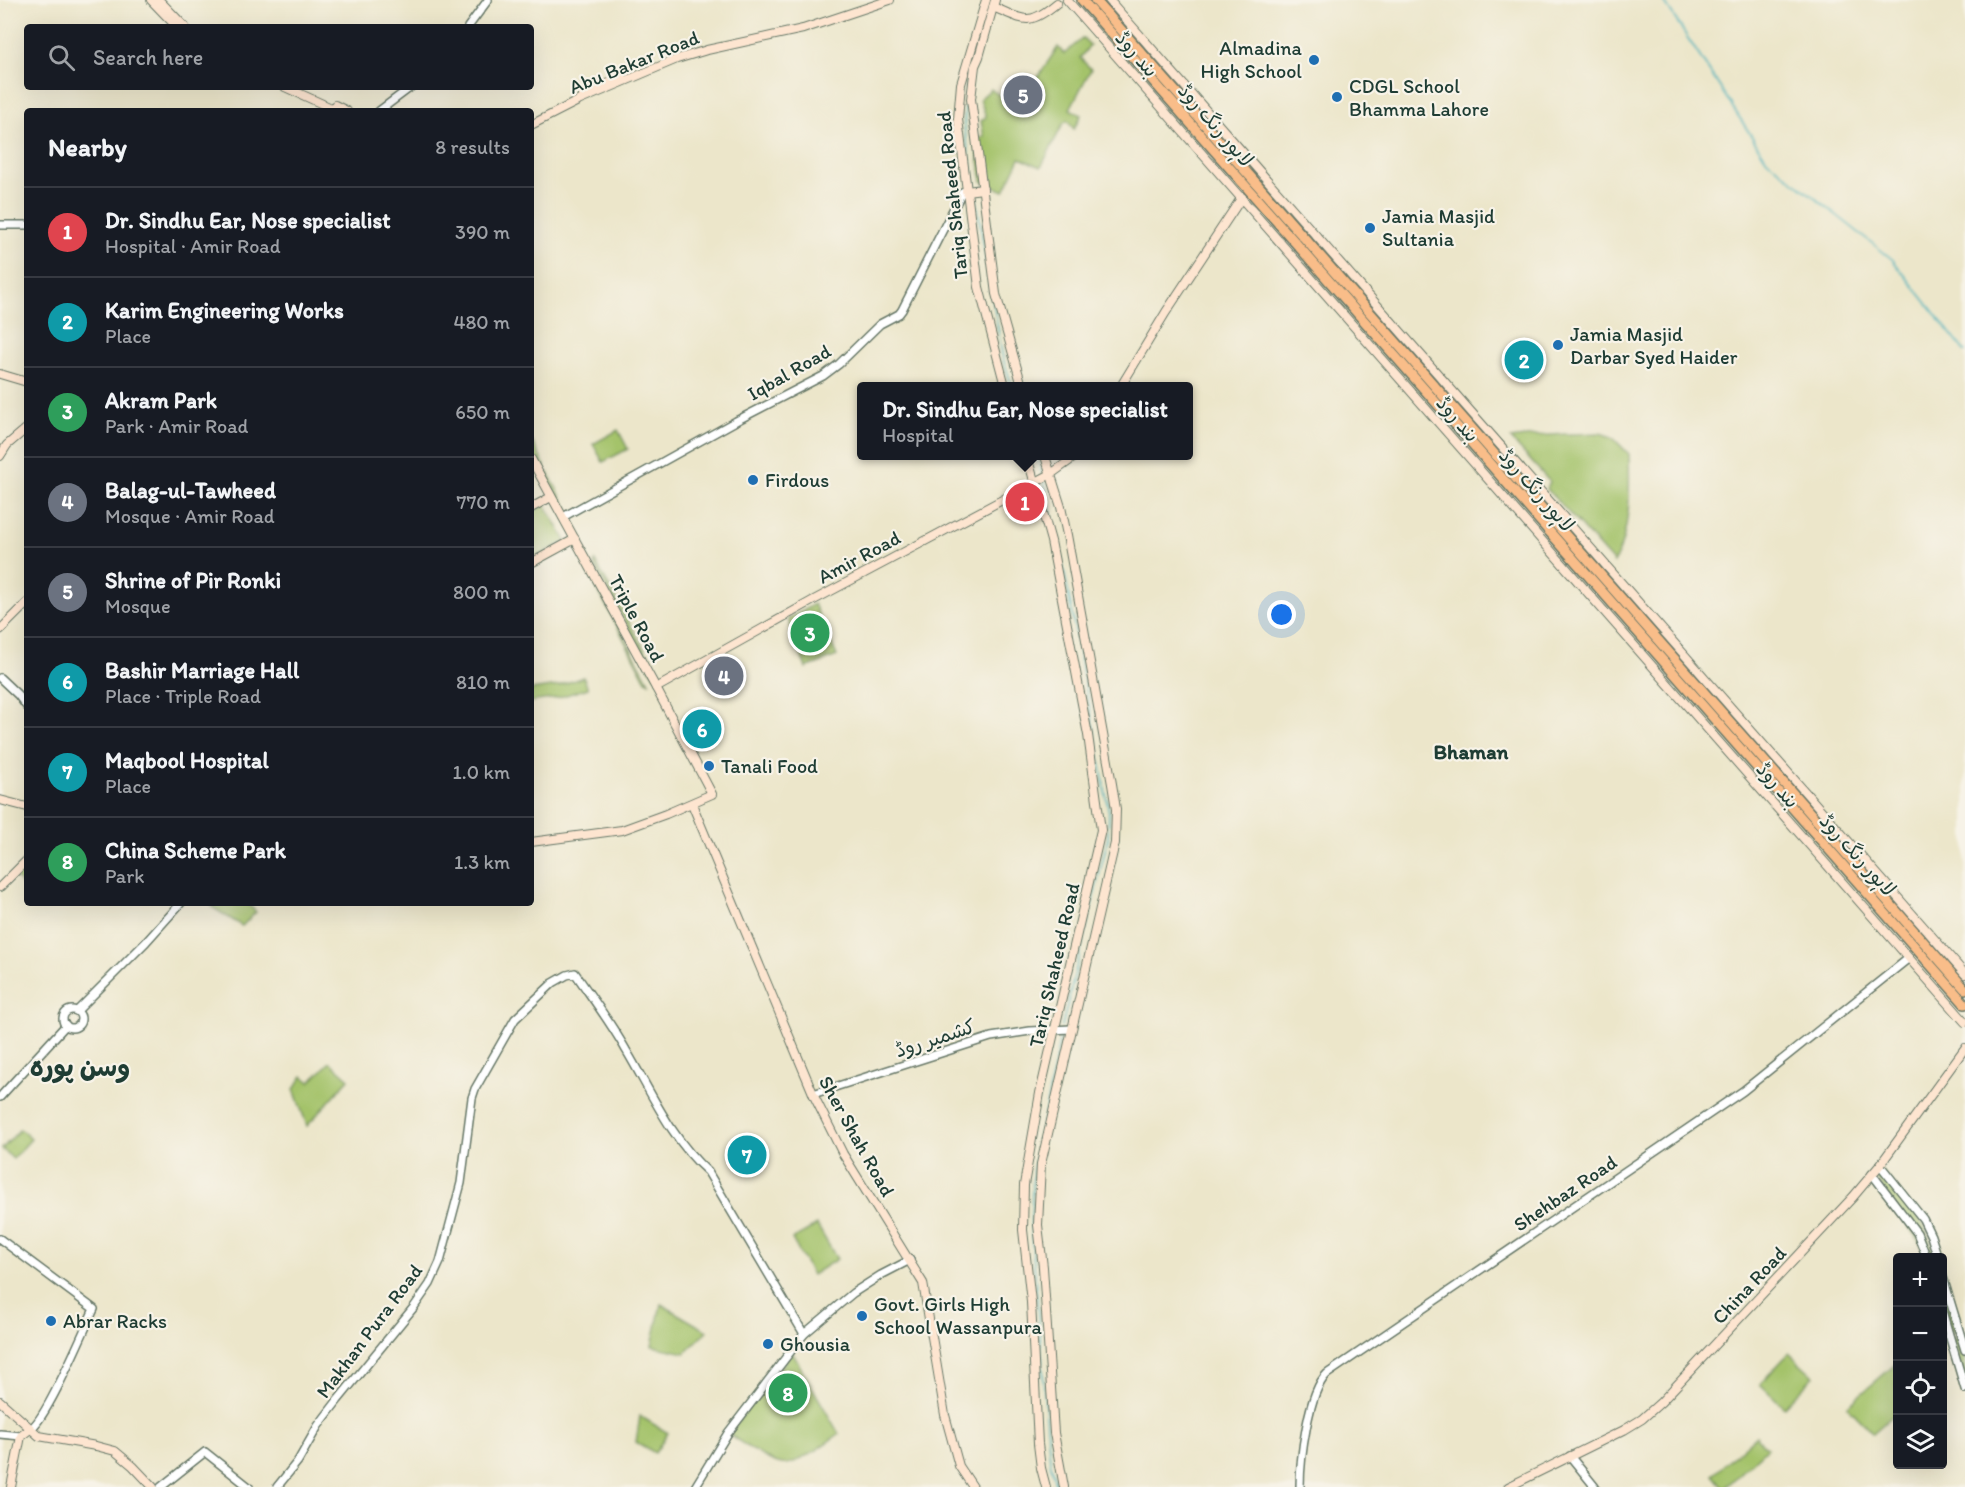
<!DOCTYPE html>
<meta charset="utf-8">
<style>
body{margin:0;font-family:Itim,"Playpen Sans Arabic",sans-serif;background:#20242c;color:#f1f3f6}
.controls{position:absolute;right:18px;bottom:18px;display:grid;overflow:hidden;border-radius:6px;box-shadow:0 6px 24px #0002}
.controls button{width:54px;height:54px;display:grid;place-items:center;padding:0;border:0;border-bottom:2px solid #363941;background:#171b24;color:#f1f3f6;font:30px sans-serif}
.you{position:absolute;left:1282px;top:615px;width:21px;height:21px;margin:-15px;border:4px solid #fff;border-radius:50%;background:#1a73e8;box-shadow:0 0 0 9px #1a73e833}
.badge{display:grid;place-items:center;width:39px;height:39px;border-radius:50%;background:#d93025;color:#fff;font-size:20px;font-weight:700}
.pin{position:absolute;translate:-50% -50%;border:3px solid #fff;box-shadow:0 2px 6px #0006}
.popup{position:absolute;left:857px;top:382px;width:336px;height:78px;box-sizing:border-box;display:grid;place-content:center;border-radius:6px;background:#171b24;filter:drop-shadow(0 2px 4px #0005);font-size:20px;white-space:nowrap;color:#9ea1a6}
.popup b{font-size:22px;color:#f1f3f6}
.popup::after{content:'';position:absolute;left:50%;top:100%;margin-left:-12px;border:12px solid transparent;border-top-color:#171b24}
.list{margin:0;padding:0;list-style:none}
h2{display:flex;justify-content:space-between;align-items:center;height:78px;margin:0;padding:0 24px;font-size:26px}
h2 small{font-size:20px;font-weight:400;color:#9ea1a6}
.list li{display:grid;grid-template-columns:39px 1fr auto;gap:18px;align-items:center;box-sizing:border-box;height:90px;padding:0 24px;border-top:2px solid #363941}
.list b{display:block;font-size:22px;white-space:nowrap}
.list p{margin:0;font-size:20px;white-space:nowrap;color:#9ea1a6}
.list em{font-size:20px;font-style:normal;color:#9ea1a6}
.icon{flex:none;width:33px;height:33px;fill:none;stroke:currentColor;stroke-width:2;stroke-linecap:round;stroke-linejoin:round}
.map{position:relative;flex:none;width:1965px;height:1487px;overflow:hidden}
.search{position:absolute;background:#171b24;box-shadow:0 6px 24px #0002;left:24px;top:24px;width:510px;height:66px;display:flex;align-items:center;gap:15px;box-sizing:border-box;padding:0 21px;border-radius:6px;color:#9ea1a6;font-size:22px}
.panel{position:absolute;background:#171b24;box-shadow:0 6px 24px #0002;left:24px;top:108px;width:510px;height:798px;border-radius:6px}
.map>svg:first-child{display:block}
.green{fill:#a4c36a;stroke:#62804f;stroke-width:1.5}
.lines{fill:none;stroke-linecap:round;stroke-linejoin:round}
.stream{stroke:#40afbc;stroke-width:1.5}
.tertiary-casing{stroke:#677868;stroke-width:10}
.secondary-casing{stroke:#677868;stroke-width:10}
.motorway-casing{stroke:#677868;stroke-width:12}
.tertiary{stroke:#fff;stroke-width:7}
.secondary{stroke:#fde5d0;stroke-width:8}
.motorway{stroke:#f9bd89;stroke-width:9}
.poi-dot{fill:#1f6fb2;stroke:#f7f3e8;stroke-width:2}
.labels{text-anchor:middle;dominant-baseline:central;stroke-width:4.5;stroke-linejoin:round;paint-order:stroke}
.poi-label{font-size:20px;fill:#1f3d34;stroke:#f7f3e8;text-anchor:start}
.street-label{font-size:20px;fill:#1f3d34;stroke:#f7f3e8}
.neighbourhood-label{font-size:21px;font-weight:bold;fill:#1f3d34;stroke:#f7f3e8}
.district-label{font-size:26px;font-weight:bold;fill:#1f3d34;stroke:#f7f3e8}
</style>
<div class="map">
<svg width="1965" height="1487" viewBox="0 0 1965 1487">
<rect width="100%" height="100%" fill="#f7f3e8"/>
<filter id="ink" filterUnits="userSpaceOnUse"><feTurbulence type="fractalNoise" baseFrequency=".0167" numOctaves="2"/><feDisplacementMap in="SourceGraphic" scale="12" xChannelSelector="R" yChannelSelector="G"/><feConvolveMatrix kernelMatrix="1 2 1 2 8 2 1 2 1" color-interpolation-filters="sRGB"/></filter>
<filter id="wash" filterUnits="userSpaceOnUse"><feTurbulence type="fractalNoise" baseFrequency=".008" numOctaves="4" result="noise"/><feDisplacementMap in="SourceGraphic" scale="24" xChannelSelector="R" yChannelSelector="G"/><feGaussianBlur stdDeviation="1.35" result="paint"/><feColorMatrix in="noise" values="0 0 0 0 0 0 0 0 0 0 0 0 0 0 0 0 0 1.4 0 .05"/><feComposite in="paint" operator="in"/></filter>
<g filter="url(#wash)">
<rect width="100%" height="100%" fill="#ece6ca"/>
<g class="green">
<polygon points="1083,38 1090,45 1080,58 1091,69 1070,109 1081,115 1074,129 1067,121 1063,124 1041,167 1020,158 1004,191 982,181 976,139 984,137 981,121 986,117 980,99 991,89 1004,99 1017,87 1026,89 1035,81 1058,47 1064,54"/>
<polygon points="618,430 628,449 603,462 593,444"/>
<path d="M1600,433L1612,437L1629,454C1630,490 1631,530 1614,563L1547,489L1550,482L1511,439C1541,434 1570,434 1600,433Z"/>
<polygon points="531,440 545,466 543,469 541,469 531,451"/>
<polygon points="545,473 548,473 569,511 566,513"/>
<polygon points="545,504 566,541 531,560 531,512"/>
<polygon points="595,561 658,674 658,678 654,676 594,564"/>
<polygon points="587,567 649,682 646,681 586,568"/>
<polygon points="814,604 837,656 806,668 788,619"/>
<polygon points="583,677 588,688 557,698 531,702 531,690 559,686"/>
<polygon points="27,860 27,890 13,874"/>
<polygon points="216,903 247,903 256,912 242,926 212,907"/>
<polygon points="330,1062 349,1079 307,1126 294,1089 303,1076 310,1082"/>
<polygon points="20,1129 31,1139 13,1159 2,1149"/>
<polygon points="1881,1170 1924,1225 1936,1257 1929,1257 1874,1175"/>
<polygon points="817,1225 837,1259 812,1275 792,1239"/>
<polygon points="1942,1281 1956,1330 1954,1332 1951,1330 1943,1303"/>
<polygon points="661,1304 707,1331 685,1353 652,1346"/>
<polygon points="1955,1337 1960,1340 1965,1357 1965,1382 1953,1340"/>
<path d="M792,1352L839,1434C827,1442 795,1467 782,1464C765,1461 743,1443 728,1434Z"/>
<polygon points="1789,1353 1814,1376 1784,1407 1760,1384"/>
<polygon points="1897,1363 1897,1412 1873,1433 1847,1406"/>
<polygon points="640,1416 668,1433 655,1453 636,1442"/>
<polygon points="1756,1436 1767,1448 1726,1487 1723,1487 1713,1475"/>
</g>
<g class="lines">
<g class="stream">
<polyline points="1663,0 1767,160 1892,259 1965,352"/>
<polyline points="974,186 964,126 967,80 991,0"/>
<polyline points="975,193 1003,359 1012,386"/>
<polyline points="1036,456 1042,474"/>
<polyline points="1044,481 1066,581 1109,812 1108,838 1062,1026"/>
<polyline points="1056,1487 1050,1461 1031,1226 1033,1172 1061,1033"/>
</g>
</g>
</g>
<g filter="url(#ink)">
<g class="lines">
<defs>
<g id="tertiary">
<polyline points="468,27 488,0"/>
<polyline points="379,111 411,87"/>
<polyline points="0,225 27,225"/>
<polyline points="563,517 736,421 823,376 839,364 880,324 899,314 902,310 962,192 966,191"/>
<polyline points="0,678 18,695 27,707"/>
<circle cx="72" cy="1019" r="9"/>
<polyline points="77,1011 146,942 181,903"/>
<polyline points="813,1094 991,1037 1030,1031 1071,1029"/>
<polyline points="0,1097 66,1025"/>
<polyline points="1880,1165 1923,1219 1931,1236 1938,1258"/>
<polyline points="1872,1174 1917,1233 1927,1258"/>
<path d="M0,1239L94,1309C84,1330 46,1421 30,1429"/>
<polyline points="1942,1274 1965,1350"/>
<polyline points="1942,1311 1965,1389"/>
<polyline points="0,1434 21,1436"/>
<polyline points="1570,1456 1595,1487"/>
<polyline points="161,1487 205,1452 249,1487"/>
<path d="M277,1487L298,1461L318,1426L338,1400L414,1307L430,1284L440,1262L461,1183L472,1098L475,1089L515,1019L553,983L567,975L575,973C592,998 611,1023 626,1050C651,1092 671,1139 708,1172L804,1334"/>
<polyline points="695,1487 728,1433 804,1334 853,1293 881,1275 910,1260"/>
<path d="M1300,1487C1300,1460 1308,1392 1327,1374L1743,1091L1909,958"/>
</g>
<g id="secondary">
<polyline points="151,0 177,27"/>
<polyline points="159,0 185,27"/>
<polyline points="986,0 961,84 958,119 979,287 1005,386"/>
<polyline points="995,0 979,57 975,66 971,99 996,294 1022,386"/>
<polyline points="1067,0 1965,1022"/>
<polyline points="1109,0 1965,974"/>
<path d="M993,7C1025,20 1028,27 1057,3"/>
<polyline points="285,87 338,111"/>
<polyline points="582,95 623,77"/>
<polyline points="335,105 347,111"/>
<polyline points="531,125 578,101 677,59 707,50 803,29 890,0"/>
<polyline points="966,191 983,189"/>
<polyline points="0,374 27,382"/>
<polyline points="1121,386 1166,312 1242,197"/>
<polyline points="0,456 7,445 27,428"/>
<polyline points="1027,456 1051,541 1088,735 1101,830 1040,1093 1024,1185 1023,1230 1031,1302 1038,1444 1041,1468 1046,1487"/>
<polyline points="1045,456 1061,507 1067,535 1112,784 1116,809 1115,843 1041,1164 1038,1225 1043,1267 1054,1433 1064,1487"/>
<polyline points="531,459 656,688 712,794 666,814 622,830 531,842"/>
<polyline points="531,508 551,497"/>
<polyline points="531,563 575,539"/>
<polyline points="0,630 27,603"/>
<polyline points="656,688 812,601 1051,474 1076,456"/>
<polyline points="0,800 27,807"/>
<polyline points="692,804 815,1098 843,1154 923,1283 945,1415 959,1466 973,1487"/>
<polyline points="0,887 27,860"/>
<polyline points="0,1401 39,1436 96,1446 115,1451 133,1466 153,1487"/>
<polyline points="11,1487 21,1436 30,1429"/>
<polyline points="1508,1487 1624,1430 1642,1419 1661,1402 1853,1197 1880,1165 1965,1048"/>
</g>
<g id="motorway">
<polyline points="1082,0 1965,1004"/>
<polyline points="1095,0 1965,989"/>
</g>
</defs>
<use href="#tertiary" class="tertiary-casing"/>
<use href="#secondary" class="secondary-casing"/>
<use href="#motorway" class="motorway-casing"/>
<use href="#tertiary" class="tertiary"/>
<use href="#secondary" class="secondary"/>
<use href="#motorway" class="motorway"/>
</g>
</g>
<g class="poi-dot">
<circle cx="1314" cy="60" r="6"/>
<circle cx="1337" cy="97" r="6"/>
<circle cx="1370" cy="228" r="6"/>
<circle cx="1558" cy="345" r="6"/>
<circle cx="753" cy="480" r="6"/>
<circle cx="709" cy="766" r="6"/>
<circle cx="862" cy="1316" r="6"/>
<circle cx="51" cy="1321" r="6"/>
<circle cx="768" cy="1344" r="6"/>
</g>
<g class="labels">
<g class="poi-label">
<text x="1302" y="48" text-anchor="end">Almadina<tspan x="1302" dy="23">High School</tspan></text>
<text x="1349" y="86">CDGL School<tspan x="1349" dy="23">Bhamma Lahore</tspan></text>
<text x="1382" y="216">Jamia Masjid<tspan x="1382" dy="23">Sultania</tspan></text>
<text x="1570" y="334">Jamia Masjid<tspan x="1570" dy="23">Darbar Syed Haider</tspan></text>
<text x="765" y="480">Firdous</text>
<text x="721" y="766">Tanali Food</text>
<text x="874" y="1304">Govt. Girls High<tspan x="874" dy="23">School Wassanpura</tspan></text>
<text x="63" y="1321">Abrar Racks</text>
<text x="780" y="1344">Ghousia</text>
</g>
<g class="street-label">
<text transform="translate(1137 54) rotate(49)">بند روڈ</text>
<text transform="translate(634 62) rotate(-22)">Abu Bakar Road</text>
<text transform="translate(1216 125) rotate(49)">لاہور رنگ روڈ</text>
<text transform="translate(952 195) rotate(-96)">Tariq Shaheed Road</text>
<text transform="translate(789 372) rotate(-30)">Iqbal Road</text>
<text transform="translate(1458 419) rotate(49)">بند روڈ</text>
<text transform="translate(1537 490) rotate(49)">لاہور رنگ روڈ</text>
<text transform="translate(859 557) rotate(-28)">Amir Road</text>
<text transform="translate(637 618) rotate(62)">Triple Road</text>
<text transform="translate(1778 785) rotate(49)">بند روڈ</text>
<text transform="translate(1858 855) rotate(48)">لاہور رنگ روڈ</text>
<text transform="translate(1054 965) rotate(-77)">Tariq Shaheed Road</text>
<text transform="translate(935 1038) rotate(-18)">کشمیر روڈ</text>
<text transform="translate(857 1136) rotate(61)">Sher Shah Road</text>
<text transform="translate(1565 1193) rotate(-34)">Shehbaz Road</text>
<text transform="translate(1749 1285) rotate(-47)">China Road</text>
<text transform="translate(369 1331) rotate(-53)">Makhan Pura Road</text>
</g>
<g class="neighbourhood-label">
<text x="1471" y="751">Bhaman</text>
</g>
<g class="district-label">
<text x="80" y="1067">وسن پورہ</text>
</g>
</g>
</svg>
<div class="controls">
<button>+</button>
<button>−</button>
<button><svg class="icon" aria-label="locate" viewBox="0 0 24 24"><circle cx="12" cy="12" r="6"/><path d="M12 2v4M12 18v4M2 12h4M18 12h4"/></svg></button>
<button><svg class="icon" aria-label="layers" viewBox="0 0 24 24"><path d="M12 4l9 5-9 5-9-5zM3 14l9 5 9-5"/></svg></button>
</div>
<div class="you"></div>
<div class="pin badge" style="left:1025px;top:502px;background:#e0444e">1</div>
<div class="popup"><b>Dr. Sindhu Ear, Nose specialist</b>Hospital</div>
<div class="pin badge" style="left:1524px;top:360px;background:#0f9aa8">2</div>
<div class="pin badge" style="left:810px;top:633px;background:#2e9e5b">3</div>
<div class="pin badge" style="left:724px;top:676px;background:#6b7280">4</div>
<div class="pin badge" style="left:1023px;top:95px;background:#6b7280">5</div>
<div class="pin badge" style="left:702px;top:729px;background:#0f9aa8">6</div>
<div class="pin badge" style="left:747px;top:1155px;background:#0f9aa8">7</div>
<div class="pin badge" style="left:788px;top:1393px;background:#2e9e5b">8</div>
<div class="search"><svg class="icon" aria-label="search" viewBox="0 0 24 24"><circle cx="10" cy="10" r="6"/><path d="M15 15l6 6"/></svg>Search here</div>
<section class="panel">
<h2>Nearby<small>8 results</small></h2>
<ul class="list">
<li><span class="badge" style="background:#e0444e">1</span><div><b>Dr. Sindhu Ear, Nose specialist</b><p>Hospital · Amir Road</p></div><em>390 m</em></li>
<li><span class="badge" style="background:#0f9aa8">2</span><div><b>Karim Engineering Works</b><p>Place</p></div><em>480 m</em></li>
<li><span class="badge" style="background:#2e9e5b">3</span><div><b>Akram Park</b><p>Park · Amir Road</p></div><em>650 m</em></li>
<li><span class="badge" style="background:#6b7280">4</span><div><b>Balag-ul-Tawheed</b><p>Mosque · Amir Road</p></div><em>770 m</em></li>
<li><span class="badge" style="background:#6b7280">5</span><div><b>Shrine of Pir Ronki</b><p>Mosque</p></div><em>800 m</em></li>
<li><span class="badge" style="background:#0f9aa8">6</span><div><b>Bashir Marriage Hall</b><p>Place · Triple Road</p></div><em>810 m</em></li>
<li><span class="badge" style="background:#0f9aa8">7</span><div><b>Maqbool Hospital</b><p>Place</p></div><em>1.0 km</em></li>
<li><span class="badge" style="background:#2e9e5b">8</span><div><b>China Scheme Park</b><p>Park</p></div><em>1.3 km</em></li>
</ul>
</section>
</div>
